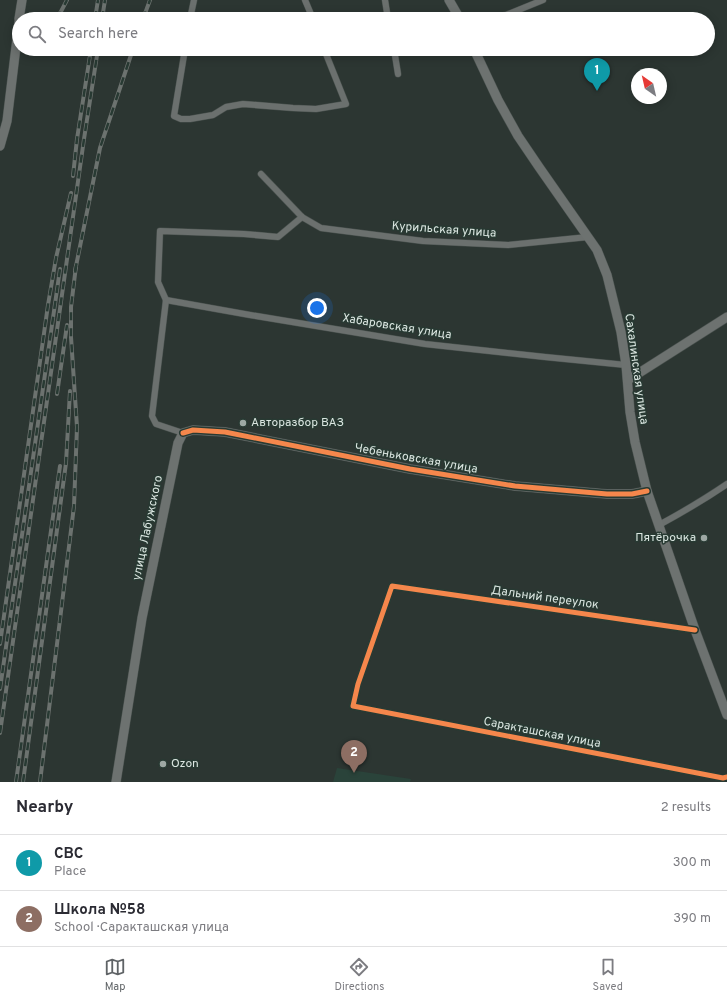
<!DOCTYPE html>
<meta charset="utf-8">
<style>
body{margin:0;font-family:Overpass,sans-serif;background:#f7f7f7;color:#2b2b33}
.compass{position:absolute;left:631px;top:68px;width:36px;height:36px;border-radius:50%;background:#fff;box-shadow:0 2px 10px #0003;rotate:326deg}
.you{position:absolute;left:317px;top:308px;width:14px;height:14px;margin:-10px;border:3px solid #fff;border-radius:50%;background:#1a73e8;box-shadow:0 0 0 6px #1a73e833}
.badge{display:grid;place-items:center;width:26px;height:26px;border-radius:50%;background:#5f6366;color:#fff;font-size:13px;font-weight:700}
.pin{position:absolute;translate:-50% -33px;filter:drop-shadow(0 1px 2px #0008)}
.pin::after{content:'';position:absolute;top:21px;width:14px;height:12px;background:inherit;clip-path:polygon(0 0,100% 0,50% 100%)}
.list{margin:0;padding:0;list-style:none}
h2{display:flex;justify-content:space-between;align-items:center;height:52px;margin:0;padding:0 16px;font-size:17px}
h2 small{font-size:13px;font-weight:400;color:#7c7c81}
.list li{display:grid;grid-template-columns:26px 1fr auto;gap:12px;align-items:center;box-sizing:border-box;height:56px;padding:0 16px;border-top:1px solid #e1e1e2}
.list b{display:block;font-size:15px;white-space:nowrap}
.list p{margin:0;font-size:13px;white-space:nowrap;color:#7c7c81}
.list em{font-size:13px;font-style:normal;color:#7c7c81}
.icon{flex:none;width:22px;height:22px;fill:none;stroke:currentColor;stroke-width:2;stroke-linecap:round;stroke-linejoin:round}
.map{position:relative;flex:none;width:727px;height:782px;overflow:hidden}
.search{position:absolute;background:#fff;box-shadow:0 2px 10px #0003;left:12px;right:12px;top:12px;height:44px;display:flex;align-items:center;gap:10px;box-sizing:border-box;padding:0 14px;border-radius:22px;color:#7c7c81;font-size:15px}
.sheet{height:164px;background:#fff}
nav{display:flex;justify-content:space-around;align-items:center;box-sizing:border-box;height:56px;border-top:1px solid #e1e1e2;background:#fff;font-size:11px;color:#7c7c81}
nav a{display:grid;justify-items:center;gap:2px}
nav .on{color:#5f6366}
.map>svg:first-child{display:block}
.built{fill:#2a433a}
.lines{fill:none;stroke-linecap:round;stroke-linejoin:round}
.street-casing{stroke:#49514e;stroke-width:7}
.secondary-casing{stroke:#49514e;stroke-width:10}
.street{stroke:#6b706e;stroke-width:6}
.secondary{stroke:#6d7270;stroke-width:9}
.rail-casing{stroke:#6c726f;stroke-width:4}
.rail{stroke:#283a33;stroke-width:2.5;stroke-dasharray:8;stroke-linecap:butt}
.cycleway-casing{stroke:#283a33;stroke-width:8}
.cycleway{stroke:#f5874c;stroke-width:5}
.poi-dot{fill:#9ea8a4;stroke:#283a33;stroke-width:1.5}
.labels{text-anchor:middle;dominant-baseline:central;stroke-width:3;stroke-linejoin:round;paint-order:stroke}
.street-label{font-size:12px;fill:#dbe6e1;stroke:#283a33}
.poi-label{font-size:12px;fill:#dbe6e1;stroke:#283a33;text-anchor:start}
</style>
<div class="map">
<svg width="727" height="782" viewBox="0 0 727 782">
<rect width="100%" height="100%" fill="#2c3632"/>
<polygon class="built" points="337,768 411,779 410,782 333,782"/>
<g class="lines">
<defs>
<g id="street">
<polyline points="305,0 313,19"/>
<polyline points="385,0 388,19"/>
<polyline points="190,19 194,0"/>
<polyline points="485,19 506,15 543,0"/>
<polyline points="185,49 174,116 181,119 190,119 213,115 226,107 243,104 293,108 316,109 346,104 324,49"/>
<polyline points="394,49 398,74"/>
<polyline points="261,174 302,217 321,228 423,241 508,245 588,237"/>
<polyline points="166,300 250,315 425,344 545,357 626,365"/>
<polyline points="166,300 158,282 160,231 244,234 278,237 302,217"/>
<polyline points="166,300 152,416 156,424 183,433"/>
<path d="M659,525C683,512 705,499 727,484"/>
<polyline points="695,630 392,586 358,684 353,706 723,778 727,777"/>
</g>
<g id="secondary">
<polyline points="449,0 460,19"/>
<polyline points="19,19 22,0"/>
<polyline points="474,49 498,100 518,136 539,167 597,250 607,275 621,332 626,365 630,412 635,442 647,491 695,630 727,715"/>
<polyline points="0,146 7,121 19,22"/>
<polyline points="628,380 727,317"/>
<polyline points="116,782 142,618 178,443 183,433 193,430 225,432 410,469 515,486 607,494 632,494 647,491"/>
</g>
</defs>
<use href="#street" class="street-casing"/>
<use href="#secondary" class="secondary-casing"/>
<use href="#street" class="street"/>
<use href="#secondary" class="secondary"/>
<defs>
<g id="rail">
<polyline points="57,19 67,0"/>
<polyline points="95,19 98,0"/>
<polyline points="102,19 105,0"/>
<polyline points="143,19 150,0"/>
<polyline points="41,53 42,49"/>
<polyline points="73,176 77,139 91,49"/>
<polyline points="75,271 100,148 133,49"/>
<polyline points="57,394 67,325"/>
<polyline points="0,644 48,305 56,258 71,193"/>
<polyline points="0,689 60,269"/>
<polyline points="0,733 84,139 98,49"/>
<polyline points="16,782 60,466"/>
<polyline points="23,782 66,463 70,391"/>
<polyline points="40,782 74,506 77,427 71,337 71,307 76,266"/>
</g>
</defs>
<use href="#rail" class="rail-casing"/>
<use href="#rail" class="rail"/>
<defs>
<g id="cycleway">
<polyline points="183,433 193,430 225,432 410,469 515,486 607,494 632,494 647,491"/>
<polyline points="695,630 392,586 358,684 353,706 723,778 727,777"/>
</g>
</defs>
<use href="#cycleway" class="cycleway-casing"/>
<use href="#cycleway" class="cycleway"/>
</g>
<g class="poi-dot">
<circle cx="243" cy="423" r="4"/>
<circle cx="704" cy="538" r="4"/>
<circle cx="163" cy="764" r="4"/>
</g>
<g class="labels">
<g class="street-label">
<text transform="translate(444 230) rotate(4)">Курильская улица</text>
<text transform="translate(397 327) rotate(9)">Хабаровская улица</text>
<text transform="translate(636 369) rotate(82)">Сахалинская улица</text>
<text transform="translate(416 459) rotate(10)">Чебеньковская улица</text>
<text transform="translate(148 528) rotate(-78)">улица Лабужского</text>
<text transform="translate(545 598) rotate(8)">Дальний переулок</text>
<text transform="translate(542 733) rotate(11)">Саракташская улица</text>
</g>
<g class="poi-label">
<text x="251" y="423">Авторазбор ВАЗ</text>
<text x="696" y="538" text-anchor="end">Пятёрочка</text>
<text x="171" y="764">Ozon</text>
</g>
</g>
</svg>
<svg class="compass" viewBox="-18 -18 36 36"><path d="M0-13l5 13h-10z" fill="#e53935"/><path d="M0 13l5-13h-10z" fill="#7c7c81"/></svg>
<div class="you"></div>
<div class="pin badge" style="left:597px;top:91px;background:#0f9aa8">1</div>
<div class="pin badge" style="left:354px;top:773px;background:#8d6e63">2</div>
<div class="search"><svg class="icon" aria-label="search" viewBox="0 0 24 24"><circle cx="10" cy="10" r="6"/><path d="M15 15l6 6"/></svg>Search here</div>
</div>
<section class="sheet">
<h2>Nearby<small>2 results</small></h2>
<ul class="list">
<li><span class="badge" style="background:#0f9aa8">1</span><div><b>СВС</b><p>Place</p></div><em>300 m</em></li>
<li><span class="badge" style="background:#8d6e63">2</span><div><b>Школа №58</b><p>School · Саракташская улица</p></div><em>390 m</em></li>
</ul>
</section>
<nav>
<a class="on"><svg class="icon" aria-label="map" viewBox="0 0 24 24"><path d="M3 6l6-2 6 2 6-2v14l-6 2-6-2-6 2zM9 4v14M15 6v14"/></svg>Map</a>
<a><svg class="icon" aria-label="directions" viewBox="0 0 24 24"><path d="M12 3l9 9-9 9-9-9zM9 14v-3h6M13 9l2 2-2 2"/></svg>Directions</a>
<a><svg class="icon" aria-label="saved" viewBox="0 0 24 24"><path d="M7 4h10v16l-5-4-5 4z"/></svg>Saved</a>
</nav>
